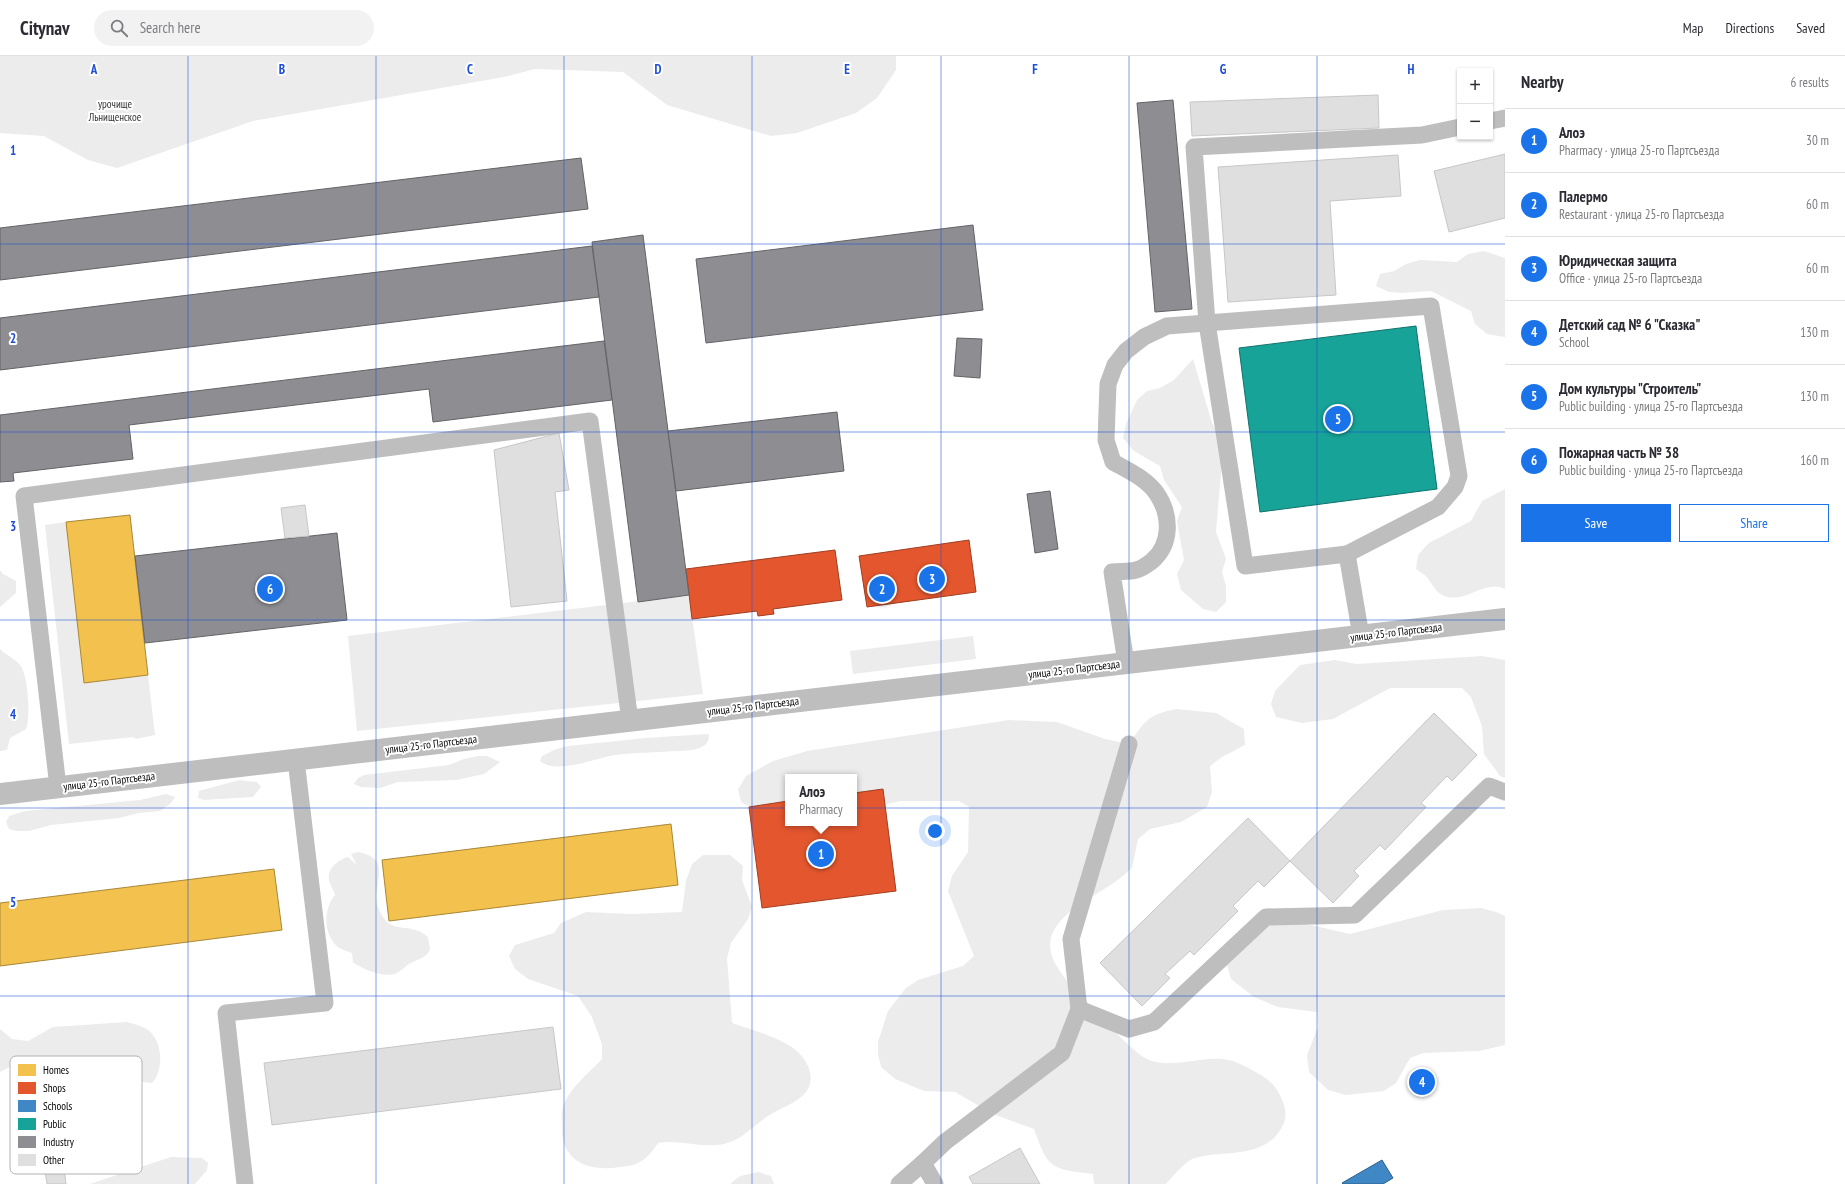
<!DOCTYPE html>
<meta charset="utf-8">
<style>
body{margin:0;font-family:"PT Sans Narrow",sans-serif;background:#f2f2f3;color:#2b2b33}
.controls{position:absolute;right:12px;top:12px;display:grid;overflow:hidden;border-radius:0px;box-shadow:0 1px 3px #0004}
.controls button{width:36px;height:36px;display:grid;place-items:center;padding:0;border:0;border-bottom:1px solid #e1e1e2;background:#fff;color:#2b2b33;font:20px sans-serif}
.you{position:absolute;left:935px;top:775px;width:14px;height:14px;margin:-10px;border:3px solid #fff;border-radius:50%;background:#1a73e8;box-shadow:0 0 0 6px #1a73e833}
.badge{display:grid;place-items:center;width:26px;height:26px;border-radius:50%;background:#1a73e8;color:#fff;font-size:13px;font-weight:700}
.pin{position:absolute;translate:-50% -50%;border:2px solid #fff;box-shadow:0 1px 4px #0006}
.popup{position:absolute;left:785px;top:718px;width:72px;height:52px;box-sizing:border-box;display:grid;place-content:center;border-radius:0px;background:#fff;filter:drop-shadow(0 1px 3px #0005);font-size:13px;white-space:nowrap;color:#7c7c81}
.popup b{font-size:15px;color:#2b2b33}
.popup::after{content:'';position:absolute;left:50%;top:100%;margin-left:-8px;border:8px solid transparent;border-top-color:#fff}
.list{margin:0;padding:0;list-style:none}
h2{display:flex;justify-content:space-between;align-items:center;height:52px;margin:0;padding:0 16px;font-size:17px}
h2 small{font-size:13px;font-weight:400;color:#7c7c81}
.list li{display:grid;grid-template-columns:26px 1fr auto;gap:12px;align-items:center;box-sizing:border-box;height:64px;padding:0 16px;border-top:1px solid #e1e1e2}
.list b{display:block;font-size:15px;white-space:nowrap}
.list p{margin:0;font-size:13px;white-space:nowrap;color:#7c7c81}
.list em{font-size:13px;font-style:normal;color:#7c7c81}
.actions{display:flex;gap:8px;padding:12px 16px}
.actions a{flex:1;padding:9px 0;border:1px solid #1a73e8;border-radius:0px;text-align:center;font-size:14px;color:#1a73e8}
.actions .main{background:#1a73e8;color:#fff}
.icon{flex:none;width:22px;height:22px;fill:none;stroke:currentColor;stroke-width:2;stroke-linecap:round;stroke-linejoin:round}
.map{position:relative;flex:none;width:1505px;height:1128px;overflow:hidden}
header{display:flex;align-items:center;gap:24px;box-sizing:border-box;height:56px;padding:0 20px;background:#fff;border-bottom:1px solid #e1e1e2}
header strong{font-size:19px}
nav{display:flex;gap:22px;margin-inline-start:auto;font-size:14px}
.search{width:280px;height:36px;background:#f2f2f3;display:flex;align-items:center;gap:10px;box-sizing:border-box;padding:0 14px;border-radius:22px;color:#7c7c81;font-size:15px}
main{display:flex}
aside{flex:1;background:#fff}
.map>svg:first-child{display:block}
.green{fill:#ececec}
.homes{fill:#f2c14e;stroke:#a98737}
.shops{fill:#e4572e;stroke:#a03d20}
.schools{fill:#3f88c5;stroke:#2c5f8a}
.public{fill:#17a398;stroke:#10726a}
.industry{fill:#8d8d92;stroke:#636366}
.building{fill:#dfdfdf;stroke:#c7c7c7}
.lines{fill:none;stroke-linecap:round;stroke-linejoin:round}
.service{stroke:#bebebe;stroke-width:17}
.tertiary{stroke:#bebebe;stroke-width:22}
.grid{fill:none;stroke:#1d4ed8;stroke-width:1;stroke-opacity:0.55}
.labels{text-anchor:middle;dominant-baseline:central;stroke-width:4;stroke-linejoin:round;paint-order:stroke}
.park-label{font-size:11px;fill:#333;stroke:#fff}
.street-label{font-size:11px;fill:#000;stroke:#fff}
.key{fill:#fff;stroke:#b2b2b2;stroke-width:1}
.key-label{font-size:11px;fill:#000}
.grid-label{font-size:13px;text-anchor:middle;font-weight:bold;fill:#1d4ed8;stroke:#fff;stroke-width:4;stroke-linejoin:round;paint-order:stroke}
</style>
<header>
<strong>Citynav</strong>
<div class="search"><svg class="icon" aria-label="search" viewBox="0 0 24 24"><circle cx="10" cy="10" r="6"/><path d="M15 15l6 6"/></svg>Search here</div>
<nav><a>Map</a><a>Directions</a><a>Saved</a></nav>
</header>
<main>
<div class="map">
<svg width="1505" height="1128" viewBox="0 0 1505 1128">
<rect width="100%" height="100%" fill="#fff"/>
<g class="green">
<polygon points="0,0 896,0 896,14 877,42 856,57 797,77 771,80 667,49 623,16 535,13 504,21 253,65 117,112 88,104 44,80 0,77"/>
<polygon points="1484,195 1505,202 1505,281 1487,278 1475,268 1471,255 1431,235 1401,237 1389,236 1376,230 1380,218 1394,215 1406,208 1420,204 1457,206 1468,198"/>
<polygon points="1193,303 1212,367 1219,379 1223,394 1216,476 1226,503 1222,516 1226,530 1226,546 1216,556 1203,553 1181,534 1177,518 1184,504 1177,465 1182,451 1164,424 1160,410 1134,395 1123,382 1126,368 1137,344 1147,335 1160,332 1174,324"/>
<path d="M1505,433V533C1485,522 1464,550 1442,539C1434,534 1432,527 1426,520C1423,518 1419,515 1416,513L1418,499L1429,487L1471,465L1482,445Z"/>
<polygon points="66,466 84,626 148,619 155,679 136,683 133,681 69,688 45,469"/>
<polygon points="0,514 3,518 16,525 16,537 0,551"/>
<polygon points="689,539 703,638 357,675 348,580"/>
<polygon points="973,580 976,603 853,618 850,595"/>
<path d="M0,593C6,599 15,603 20,609C28,618 31,663 26,673L10,682L7,694L0,695Z"/>
<polygon points="1482,600 1505,604 1505,722 1500,720 1484,698 1482,670 1471,641 1462,632 1390,632 1333,663 1302,667 1276,661 1271,648 1275,635 1300,609 1335,604 1357,608"/>
<path d="M1176,653L1216,657L1244,673L1245,689L1222,701L1210,710L1212,736L1207,751L1181,766L1150,773L1138,783L1132,812C1125,818 1117,825 1109,830C1080,849 1031,871 1058,912C1067,927 1080,939 1092,951C1104,964 1134,998 1149,1004C1176,1014 1205,997 1233,1005C1239,1007 1246,1011 1252,1014C1261,1019 1272,1025 1277,1034C1282,1042 1287,1053 1285,1063C1284,1069 1279,1076 1275,1081C1253,1102 1222,1094 1195,1102C1186,1104 1172,1121 1166,1128H1094L1093,1118C1051,1113 1048,1113 1034,1073L993,1058L955,1036L924,1035L895,1023L881,1011L878,998V986L888,955L906,932L918,924L963,910L974,900L948,835L952,820L968,796L969,751L959,745H901L873,751L854,753V721H788V751L755,753L741,746L738,733L746,720L773,705L807,695L1009,664L1057,666L1105,683L1129,688C1145,665 1147,659 1176,653Z"/>
<path d="M709,678C709,690 702,691 693,694C667,696 640,696 615,699C596,702 556,719 540,705L542,700L556,693L569,690L645,682Z"/>
<polygon points="478,700 487,700 500,706 484,718 456,724 398,726 380,732 361,731 354,728 358,722 364,719 449,709 464,703"/>
<polygon points="239,724 257,726 261,731 253,741 204,744 198,742 199,735"/>
<polygon points="166,738 175,741 171,747 160,755 139,757 119,762 51,769 29,775 16,775 9,773 6,766 9,760 25,755 140,744"/>
<path d="M358,796C396,803 370,830 378,851C390,883 407,863 428,881L430,894C425,902 421,902 413,906C407,908 403,914 397,917C385,923 362,913 353,906L352,897C348,895 342,894 338,891C323,878 323,853 335,839C334,834 330,829 329,824C327,812 338,804 348,801L357,809L351,798Z"/>
<path d="M703,799H730L743,810L742,824L752,851L748,863L731,887L727,902L732,967C757,976 801,985 809,1013C812,1021 811,1029 806,1036C796,1048 780,1052 768,1060C756,1068 745,1080 733,1085C708,1096 683,1082 658,1087C652,1096 646,1104 636,1108C631,1110 625,1110 620,1111C589,1116 560,1106 562,1069C562,1064 561,1056 563,1051C569,1032 589,1017 602,1003V988L592,961L578,940L528,923L515,913L509,900L515,889L554,877L561,867L586,856L632,858L682,856L686,825L692,808Z"/>
<polygon points="1481,852 1496,856 1505,860 1505,989 1479,995 1423,997 1410,1002 1396,1027 1384,1035 1346,1039 1328,1034 1309,1016 1307,999 1318,971 1317,956 1278,951 1254,941 1231,923 1226,905 1265,868 1302,867 1350,878 1443,854"/>
<path d="M127,966C136,969 146,970 152,978C163,990 163,1016 152,1027L105,1022L94,1013L78,1010L72,1007L40,1010L36,1004L30,1000L0,1016V973L12,983L28,985L53,971Z"/>
<polygon points="171,1101 202,1102 208,1107 207,1114 195,1128 90,1128"/>
<polygon points="758,1116 771,1120 774,1128 730,1128 740,1120"/>
</g>
<g class="homes">
<polygon points="130,459 148,619 84,627 66,466"/>
<polygon points="671,768 678,829 389,865 382,804"/>
<polygon points="274,813 282,874 0,910 0,847"/>
</g>
<g class="shops">
<polygon points="969,484 976,536 867,551 859,500"/>
<polygon points="835,494 842,544 773,553 774,558 758,560 757,555 692,563 686,513"/>
<polygon points="883,733 896,835 762,852 749,751 788,745 788,767 854,767 854,737"/>
</g>
<polygon class="schools" points="1382,1104 1393,1122 1383,1128 1343,1128 1342,1127"/>
<polygon class="public" points="1416,270 1437,433 1260,456 1239,292"/>
<g class="industry">
<polygon points="1173,44 1192,253 1155,256 1137,47"/>
<polygon points="581,102 588,153 0,224 0,172"/>
<polygon points="973,169 983,254 706,287 696,203"/>
<polygon points="643,179 689,539 638,546 592,186"/>
<polygon points="592,190 599,241 0,314 0,262"/>
<polygon points="957,282 982,283 980,322 954,320"/>
<polygon points="604,285 612,344 433,366 429,333 129,369 133,403 13,417 14,425 0,426 0,359"/>
<polygon points="837,356 844,415 676,435 668,375"/>
<polygon points="1050,435 1058,493 1035,497 1027,438"/>
<polygon points="337,477 347,564 145,587 135,500"/>
</g>
<g class="building">
<polygon points="1378,39 1379,72 1192,80 1190,46"/>
<polygon points="1505,98 1505,162 1449,176 1434,115"/>
<polygon points="1398,99 1401,140 1330,145 1336,239 1228,246 1218,111"/>
<polygon points="559,377 569,434 555,436 567,545 511,551 494,394"/>
<polygon points="305,449 309,480 285,482 281,452"/>
<polygon points="1434,657 1477,699 1452,725 1447,720 1421,747 1426,751 1385,794 1380,789 1354,815 1359,820 1333,847 1290,805"/>
<polygon points="1248,762 1290,805 1264,831 1258,825 1233,850 1238,855 1194,899 1190,895 1165,918 1170,922 1142,950 1100,907"/>
<polygon points="553,971 561,1033 272,1069 264,1007"/>
<polygon points="1020,1092 1040,1128 973,1128 969,1121"/>
<polygon points="64,1112 66,1128 47,1128 45,1115"/>
</g>
<g class="lines">
<g class="service">
<polyline points="1490,65 1505,62"/>
<polyline points="1361,580 1347,498 1245,510 1207,267 1194,91 1422,79 1460,71"/>
<path d="M1126,607L1112,516C1120,515 1129,516 1136,514C1142,513 1148,508 1152,505C1172,488 1171,459 1157,438C1147,423 1129,415 1113,406L1106,384L1108,328L1115,309L1126,295L1144,281L1167,270L1431,250L1459,420L1455,431L1438,451L1347,498"/>
<polyline points="58,731 24,440 590,365 630,665"/>
<polyline points="1079,953 1129,973 1154,966 1266,861 1355,859 1489,730 1505,736"/>
<polyline points="245,1128 226,957 325,947 296,704"/>
<polyline points="899,1128 923,1107"/>
<polyline points="935,1128 923,1107 945,1086 1062,997 1079,953 1071,883 1129,688"/>
</g>
<polyline class="tertiary" points="0,738 1505,563"/>
</g>
<path class="grid" d="M188,0V1128M376,0V1128M564,0V1128M752,0V1128M941,0V1128M1129,0V1128M1317,0V1128M0,188H1505M0,376H1505M0,564H1505M0,752H1505M0,940H1505"/>
<g class="labels">
<g class="park-label">
<text x="115" y="48">урочище<tspan x="115" dy="13">Льнищенское</tspan></text>
</g>
<g class="street-label">
<text transform="translate(1396 576) rotate(-7)">улица 25-го Партсъезда</text>
<text transform="translate(1074 613) rotate(-7)">улица 25-го Партсъезда</text>
<text transform="translate(753 650) rotate(-7)">улица 25-го Партсъезда</text>
<text transform="translate(431 688) rotate(-7)">улица 25-го Партсъезда</text>
<text transform="translate(109 725) rotate(-7)">улица 25-го Партсъезда</text>
</g>
</g>
<rect x="10" y="1000" width="132" height="118" rx="6" class="key"/>
<rect x="18" y="1008" width="18" height="12" fill="#f2c14e"/>
<rect x="18" y="1026" width="18" height="12" fill="#e4572e"/>
<rect x="18" y="1044" width="18" height="12" fill="#3f88c5"/>
<rect x="18" y="1062" width="18" height="12" fill="#17a398"/>
<rect x="18" y="1080" width="18" height="12" fill="#8d8d92"/>
<rect x="18" y="1098" width="18" height="12" fill="#dfdfdf"/>
<g class="key-label">
<text x="43" y="1018">Homes</text>
<text x="43" y="1036">Shops</text>
<text x="43" y="1054">Schools</text>
<text x="43" y="1072">Public</text>
<text x="43" y="1090">Industry</text>
<text x="43" y="1108">Other</text>
</g>
<g class="grid-label">
<text x="94" y="18">A</text>
<text x="282" y="18">B</text>
<text x="470" y="18">C</text>
<text x="658" y="18">D</text>
<text x="847" y="18">E</text>
<text x="1035" y="18">F</text>
<text x="1223" y="18">G</text>
<text x="1411" y="18">H</text>
<text x="13" y="99">1</text>
<text x="13" y="287">2</text>
<text x="13" y="475">3</text>
<text x="13" y="663">4</text>
<text x="13" y="851">5</text>
</g>
</svg>
<div class="controls">
<button>+</button>
<button>−</button>
</div>
<div class="you"></div>
<div class="pin badge" style="left:821px;top:798px">1</div>
<div class="popup"><b>Алоэ</b>Pharmacy</div>
<div class="pin badge" style="left:882px;top:533px">2</div>
<div class="pin badge" style="left:932px;top:523px">3</div>
<div class="pin badge" style="left:1422px;top:1026px">4</div>
<div class="pin badge" style="left:1338px;top:363px">5</div>
<div class="pin badge" style="left:270px;top:533px">6</div>
</div>
<aside>
<h2>Nearby<small>6 results</small></h2>
<ul class="list">
<li><span class="badge">1</span><div><b>Алоэ</b><p>Pharmacy · улица 25-го Партсъезда</p></div><em>30 m</em></li>
<li><span class="badge">2</span><div><b>Палермо</b><p>Restaurant · улица 25-го Партсъезда</p></div><em>60 m</em></li>
<li><span class="badge">3</span><div><b>Юридическая защита</b><p>Office · улица 25-го Партсъезда</p></div><em>60 m</em></li>
<li><span class="badge">4</span><div><b>Детский сад № 6 &quot;Сказка&quot;</b><p>School</p></div><em>130 m</em></li>
<li><span class="badge">5</span><div><b>Дом культуры &quot;Строитель&quot;</b><p>Public building · улица 25-го Партсъезда</p></div><em>130 m</em></li>
<li><span class="badge">6</span><div><b>Пожарная часть № 38</b><p>Public building · улица 25-го Партсъезда</p></div><em>160 m</em></li>
</ul>
<div class="actions"><a class="main">Save</a><a>Share</a></div>
</aside>
</main>
